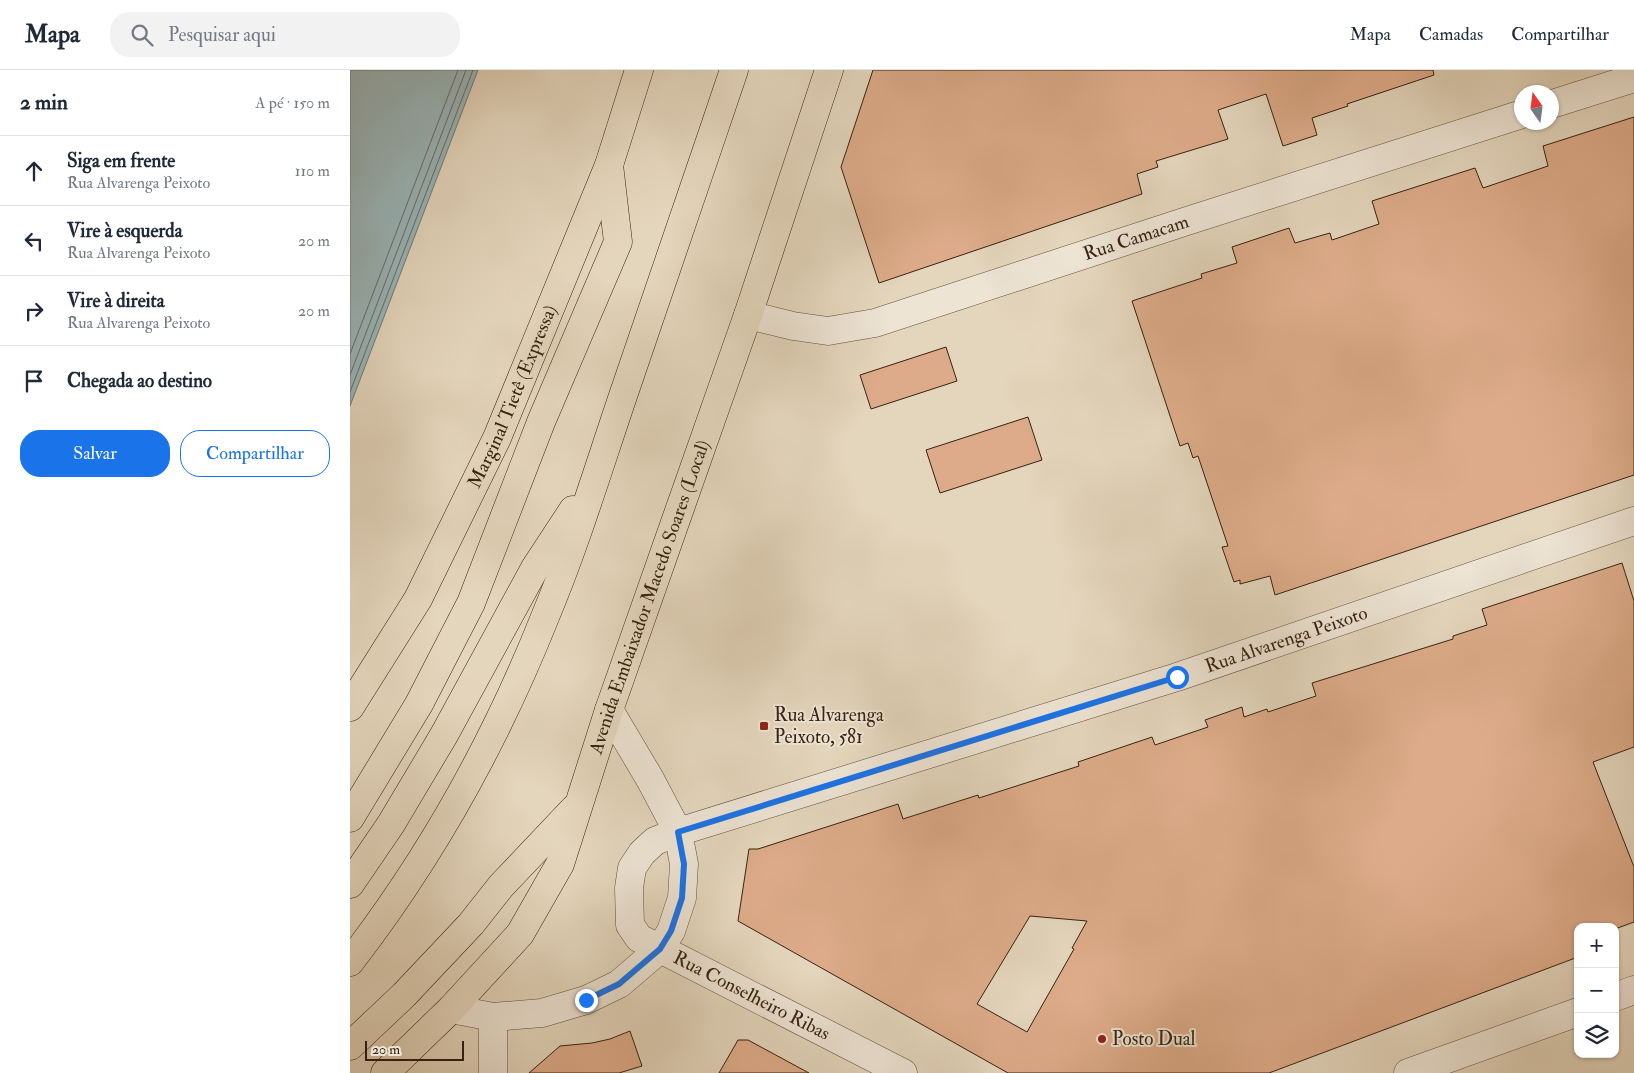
<!DOCTYPE html>
<html lang="pt">
<meta charset="utf-8">
<style>
body{margin:0;font-family:"IM FELL Double Pica",serif;background:#f2f2f3;color:#1f2937}
.controls{position:absolute;right:15px;bottom:15px;display:grid;overflow:hidden;border-radius:10px;box-shadow:0 1px 4px #0004}
.controls button{width:45px;height:45px;display:grid;place-items:center;padding:0;border:0;border-bottom:1px solid #e0e1e3;background:#fff;color:#1f2937;font:25px sans-serif}
.compass{position:absolute;left:1164px;top:15px;width:45px;height:45px;border-radius:50%;background:#fff;box-shadow:0 1px 4px #0004;rotate:346deg}
.scale{position:absolute;left:15px;bottom:12px;width:99px;box-sizing:border-box;padding-left:5px;border:2px solid #372210;border-top:0;font-size:14px;line-height:18px;white-space:nowrap;color:#372210;-webkit-text-stroke:4px #ede4d4;paint-order:stroke}
.stop{position:absolute;width:15px;height:15px;margin:-11px;border:4px solid #1a73e8;border-radius:50%;background:#fff}
.stop.end{background:#1a73e8;border-color:#fff;box-shadow:0 1px 5px #0008}
.list{margin:0;padding:0;list-style:none}
h2{display:flex;justify-content:space-between;align-items:center;height:65px;margin:0;padding:0 20px;font-size:21px}
h2 small{font-size:16px;font-weight:400;color:#747a83}
.list li{display:grid;grid-template-columns:32px 1fr auto;gap:15px;align-items:center;box-sizing:border-box;height:70px;padding:0 20px;border-top:1px solid #e0e1e3}
.list b{display:block;font-size:19px;white-space:nowrap}
.list p{margin:0;font-size:16px;white-space:nowrap;color:#747a83}
.list em{font-size:16px;font-style:normal;color:#747a83}
.actions{display:flex;gap:10px;padding:15px 20px}
.actions a{flex:1;padding:11px 0;border:1px solid #1a73e8;border-radius:20px;text-align:center;font-size:18px;color:#1a73e8}
.actions .main{background:#1a73e8;color:#fff}
.icon{flex:none;width:28px;height:28px;fill:none;stroke:currentColor;stroke-width:2;stroke-linecap:round;stroke-linejoin:round}
.map{position:relative;flex:none;width:1284px;height:1003px;overflow:hidden}
header{display:flex;align-items:center;gap:30px;box-sizing:border-box;height:70px;padding:0 25px;background:#fff;border-bottom:1px solid #e0e1e3}
header strong{font-size:24px}
nav{display:flex;gap:28px;margin-inline-start:auto;font-size:18px}
.search{width:350px;height:45px;background:#f2f2f3;display:flex;align-items:center;gap:12px;box-sizing:border-box;padding:0 18px;border-radius:20px;color:#747a83;font-size:19px}
main{display:flex}
aside{flex:1;background:#fff}
.map>svg:first-child{display:block}
.water{fill:#9ab6bb;stroke:#727b77}
.lines{fill:none;stroke-linecap:round;stroke-linejoin:round}
.shore{stroke:#686c66;stroke-width:1}
.building{fill:#ddab89;stroke:#372210;fill-rule:evenodd}
.minor-casing{stroke:#624f3b;stroke-width:29}
.tertiary-casing{stroke:#624f3b;stroke-width:29}
.trunk-casing{stroke:#372210;stroke-width:29}
.motorway-casing{stroke:#372210;stroke-width:29}
.minor{stroke:#ede4d4;stroke-width:28}
.tertiary{stroke:#ede4d4;stroke-width:28}
.trunk{stroke:#e4d6bd;stroke-width:28}
.motorway{stroke:#e4d6bd;stroke-width:28}
.route{stroke:#1a73e8;stroke-width:6}
.poi-dot{fill:#8f2418;stroke:#ede4d4;stroke-width:2}
.labels{text-anchor:middle;dominant-baseline:central;stroke-width:4;stroke-linejoin:round;paint-order:stroke}
.street-label{font-size:19px;fill:#372210;stroke:#ede4d4}
.poi-label{font-size:19px;fill:#372210;stroke:#ede4d4;text-anchor:start}
</style>
<header>
<strong>Mapa</strong>
<div class="search"><svg class="icon" aria-label="search" viewBox="0 0 24 24"><circle cx="10" cy="10" r="6"/><path d="M15 15l6 6"/></svg>Pesquisar aqui</div>
<nav><a>Mapa</a><a>Camadas</a><a>Compartilhar</a></nav>
</header>
<main>
<aside>
<h2>2 min<small>A pé · 150 m</small></h2>
<ul class="list">
<li><svg class="icon" aria-label="ahead" viewBox="0 0 24 24"><path d="M12 20V5M6 11l6-6 6 6"/></svg><div><b>Siga em frente</b><p>Rua Alvarenga Peixoto</p></div><em>110 m</em></li>
<li><svg class="icon" aria-label="left" viewBox="0 0 24 24"><path d="M17 20v-9H6M10 6l-5 5 5 5"/></svg><div><b>Vire à esquerda</b><p>Rua Alvarenga Peixoto</p></div><em>20 m</em></li>
<li><svg class="icon" aria-label="right" viewBox="0 0 24 24"><path d="M7 20v-9h11M14 6l5 5-5 5"/></svg><div><b>Vire à direita</b><p>Rua Alvarenga Peixoto</p></div><em>20 m</em></li>
<li><svg class="icon" aria-label="arrive" viewBox="0 0 24 24"><path d="M6 21V4h12l-3 4 3 4H6"/></svg><div><b>Chegada ao destino</b></div></li>
</ul>
<div class="actions"><a class="main">Salvar</a><a>Compartilhar</a></div>
</aside>
<div class="map">
<svg width="1284" height="1003" viewBox="0 0 1284 1003">
<rect width="100%" height="100%" fill="#e4d6bd"/>
<filter id="stains"><feTurbulence type="fractalNoise" baseFrequency=".004" numOctaves="4"/><feColorMatrix values="0 0 0 0 .2 0 0 0 0 .09 0 0 0 0 .02 0 0 0 .5 -.17"/></filter>
<radialGradient id="worn" r=".72"><stop offset=".6" stop-color="#630" stop-opacity="0"/><stop offset="1" stop-color="#630" stop-opacity=".3"/></radialGradient>
<polygon class="water" points="0,0 128,0 0,336"/>
<g class="lines">
<g class="shore">
<polyline points="0,284 108,0"/>
<polyline points="0,305 116,0"/>
<polyline points="0,322 123,0"/>
</g>
</g>
<g class="building">
<polygon points="523,0 1083,0 1084,5 997,34 998,36 962,48 967,65 933,76 916,24 868,40 878,69 806,91 808,97 787,104 792,124 529,213 491,97"/>
<polygon points="1284,47 1284,405 925,525 920,506 890,514 890,510 884,512 872,477 878,476 848,386 843,388 838,373 830,376 782,231 852,208 851,204 887,193 882,177 939,158 945,173 980,163 982,170 1029,154 1022,131 1125,98 1133,118 1198,96 1193,76"/>
<polygon points="596,277 607,311 521,339 510,305"/>
<polygon points="678,347 692,390 590,423 576,380"/>
<path d="M1272,493L1284,531V677L1243,692L1284,797V852L1265,859V857H1228V887L919,1003H658L388,851L399,779H408L548,734L553,749L628,725L629,728L729,696L728,692L802,667L805,675L858,657L855,650L892,637L894,647L917,639L918,642L966,626L962,613L1103,569V566L1137,555L1132,539ZM680,846L737,851L722,878L724,879L677,962L627,934Z"/>
<polygon points="280,961 292,996 269,1003 179,1003 210,976 242,973 260,969"/>
<polygon points="388,970 398,970 459,1003 369,1003"/>
</g>
<g class="lines">
<defs>
<g id="minor">
<polyline points="1202,34 1284,8"/>
<path id="s1" d="M398,245L443,256L478,261L525,253L837,151L1172,44"/>
<path id="s2" d="M328,762L827,607L1284,451"/>
<polyline points="143,947 143,1003"/>
</g>
<g id="tertiary">
<path id="s3" d="M328,762L305,771L292,783L282,798L279,818L280,855L289,868L553,1003"/>
<polyline points="1265,927 1284,920"/>
<polyline points="101,939 143,947 192,943 236,930 269,914 310,879 321,861 332,828 334,794 328,762 300,709 259,640"/>
<polyline points="1058,1003 1228,942"/>
</g>
<g id="trunk">
<polyline points="0,976 54,925 121,854 151,816 224,739"/>
<path id="s4" d="M35,1003L101,939L170,864L210,794L259,640L398,245L479,0"/>
</g>
<g id="motorway">
<path id="s5" d="M0,637L68,529L147,368L259,95L289,0"/>
<polyline points="0,748 69,634 121,533 191,352 268,172 259,95"/>
<polyline points="0,814 41,754 94,665 185,498 223,440"/>
<path d="M0,892C81,787 146,670 195,547C226,473 249,396 275,320C311,214 348,107 384,0"/>
</g>
</defs>
<use href="#minor" class="minor-casing"/>
<use href="#tertiary" class="tertiary-casing"/>
<use href="#trunk" class="trunk-casing"/>
<use href="#motorway" class="motorway-casing"/>
<use href="#minor" class="minor"/>
<use href="#tertiary" class="tertiary"/>
<use href="#trunk" class="trunk"/>
<use href="#motorway" class="motorway"/>
</g>
<g class="lines">
<polyline class="route" points="236,930 269,914 310,879 321,861 332,828 334,794 328,762 827,607"/>
</g>
<g class="poi-dot">
<rect x="409" y="651" width="10" height="10" rx="2.5"/>
<circle cx="752" cy="969" r="5"/>
</g>
<g class="labels">
<g class="street-label">
<text stroke="none"><textPath href="#s1" startOffset="404">Rua Camacam</textPath></text>
<text stroke="none"><textPath href="#s5" startOffset="351">Marginal Tietê (Expressa)</textPath></text>
<text stroke="none"><textPath href="#s4" startOffset="556">Avenida Embaixador Macedo Soares (Local)</textPath></text>
<text stroke="none"><textPath href="#s2" startOffset="638">Rua Alvarenga Peixoto</textPath></text>
<text stroke="none"><textPath href="#s3" startOffset="260">Rua Conselheiro Ribas</textPath></text>
</g>
<g class="poi-label">
<text x="424" y="645">Rua Alvarenga<tspan x="424" dy="22">Peixoto, 581</tspan></text>
<text x="762" y="969">Posto Dual</text>
</g>
</g>
<rect width="100%" height="100%" filter="url(#stains)"/>
<rect width="100%" height="100%" fill="url(#worn)"/>
</svg>
<div class="controls">
<button>+</button>
<button>−</button>
<button><svg class="icon" aria-label="layers" viewBox="0 0 24 24"><path d="M12 4l9 5-9 5-9-5zM3 14l9 5 9-5"/></svg></button>
</div>
<svg class="compass" viewBox="-18 -18 36 36"><path d="M0-13l5 13h-10z" fill="#e53935"/><path d="M0 13l5-13h-10z" fill="#747a83"/></svg>
<div class="scale">20 m</div>
<div class="stop" style="left:827px;top:607px"></div>
<div class="stop end" style="left:236px;top:930px"></div>
</div>
</main>
